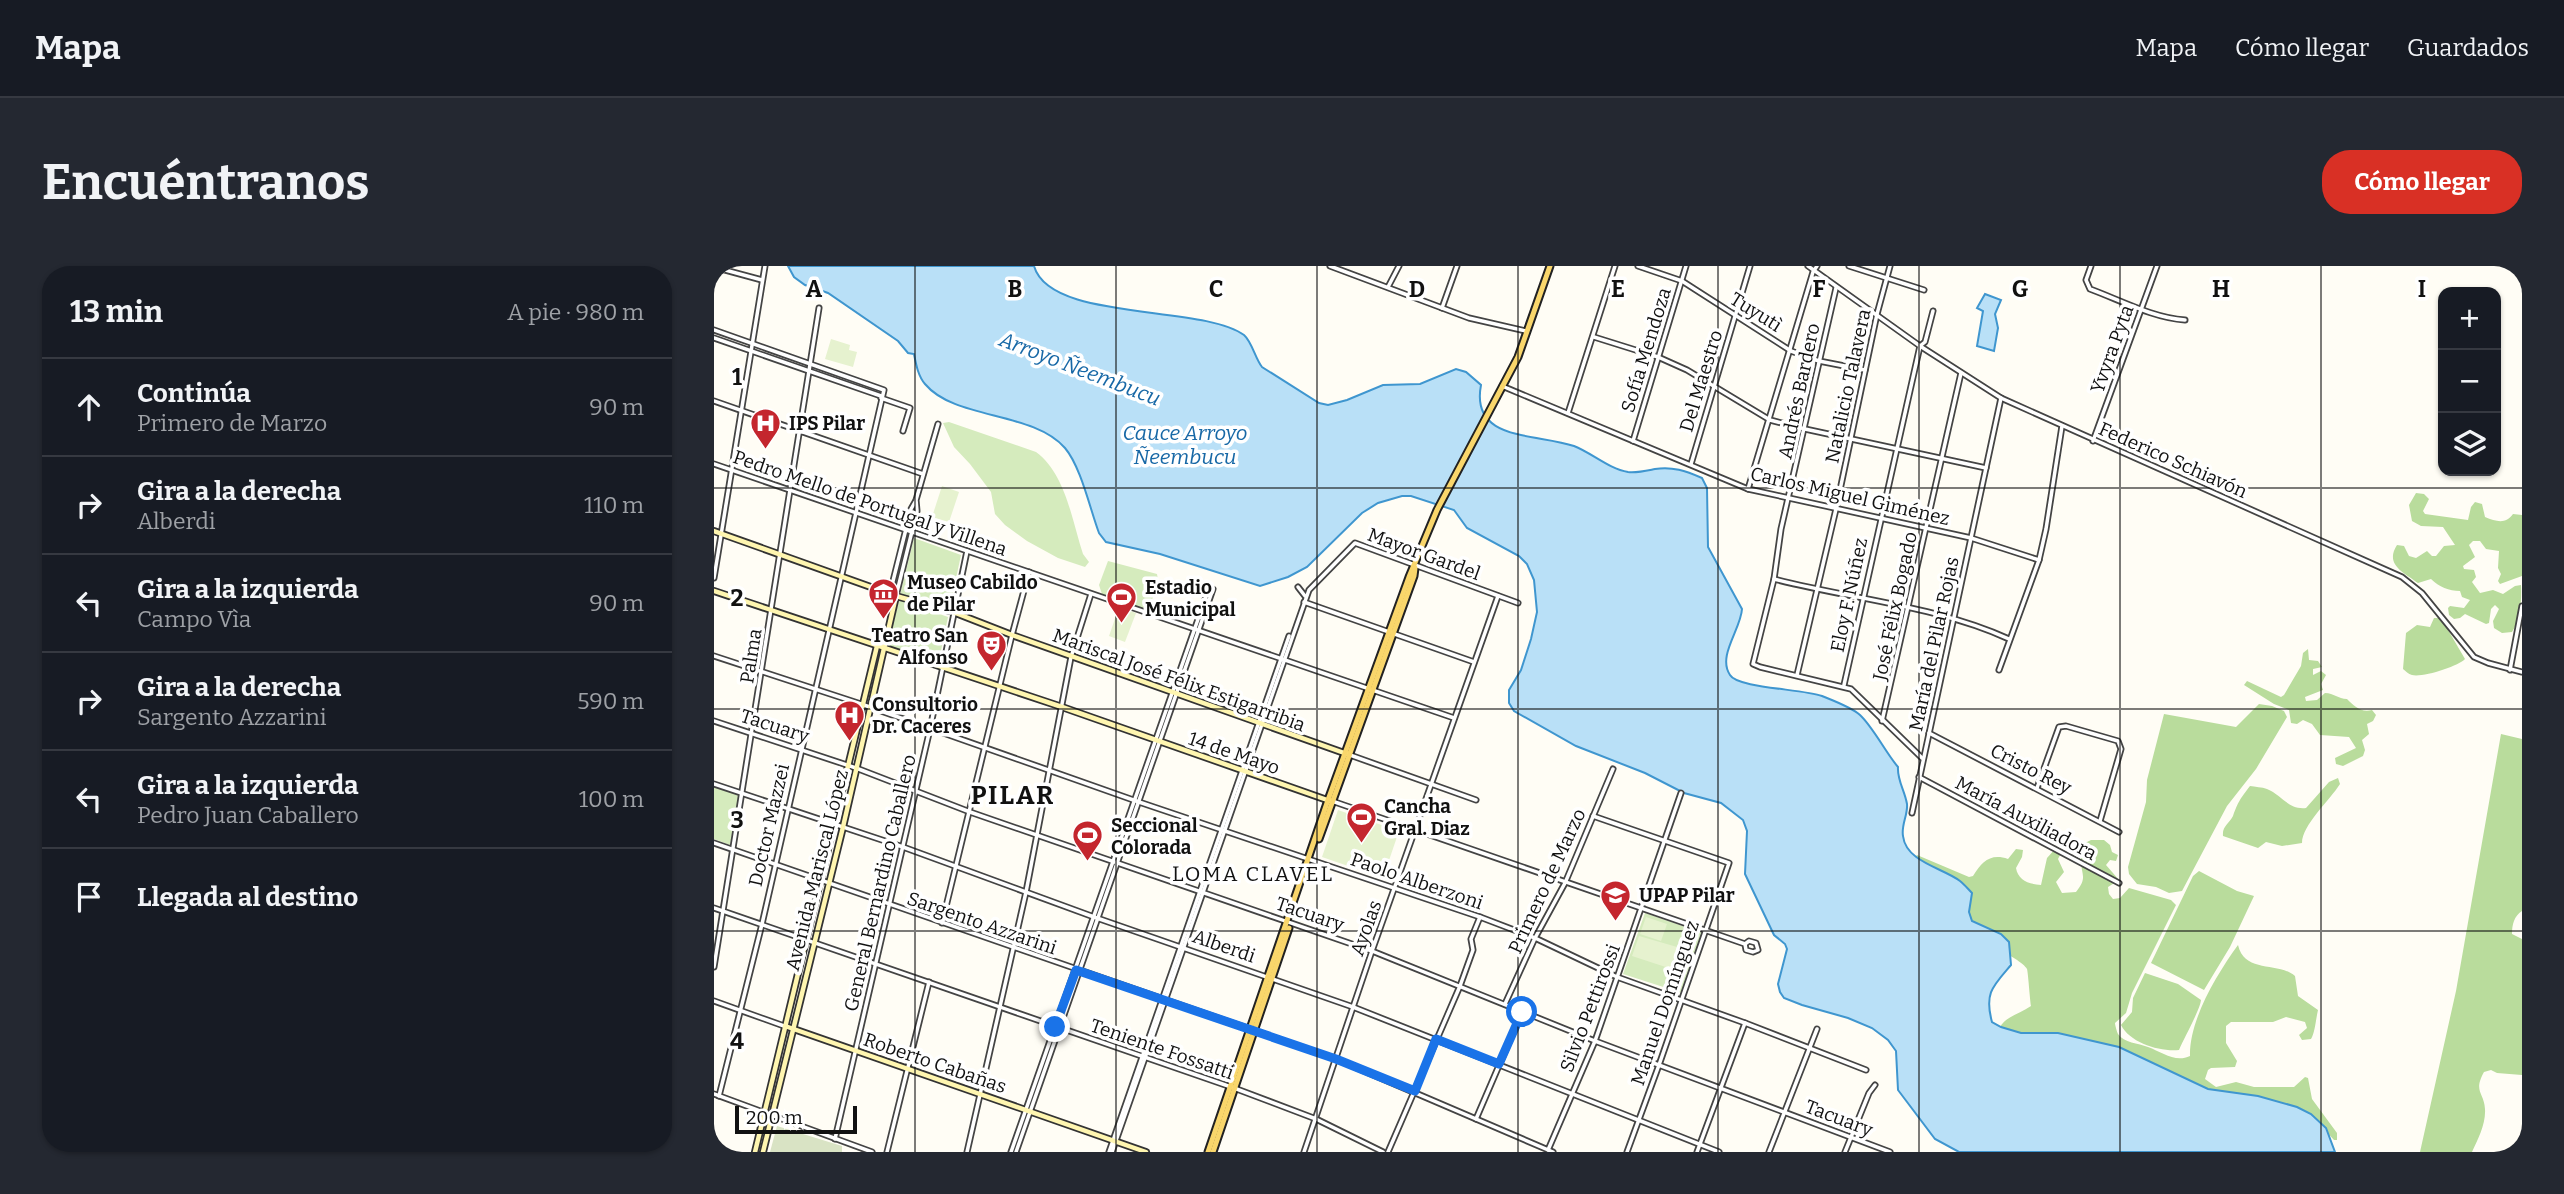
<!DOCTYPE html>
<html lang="es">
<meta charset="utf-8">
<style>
body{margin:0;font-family:Bitter,serif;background:#242831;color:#f1f3f6}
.controls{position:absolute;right:21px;top:21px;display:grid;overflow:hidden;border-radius:14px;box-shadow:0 2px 5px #0004}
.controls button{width:63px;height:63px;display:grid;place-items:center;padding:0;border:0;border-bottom:2px solid #363941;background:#171b24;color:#f1f3f6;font:35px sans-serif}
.scale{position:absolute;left:21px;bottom:18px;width:122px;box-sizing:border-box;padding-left:7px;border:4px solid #111;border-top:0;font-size:19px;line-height:24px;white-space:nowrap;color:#111;-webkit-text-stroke:5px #fff;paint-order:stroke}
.stop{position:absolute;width:21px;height:21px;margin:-16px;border:5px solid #1a73e8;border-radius:50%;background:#fff}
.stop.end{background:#1a73e8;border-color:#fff;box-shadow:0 2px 7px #0008}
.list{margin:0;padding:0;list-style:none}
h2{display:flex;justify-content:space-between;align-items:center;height:91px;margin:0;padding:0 28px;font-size:30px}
h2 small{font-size:23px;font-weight:400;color:#9ea1a6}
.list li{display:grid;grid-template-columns:46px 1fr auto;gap:21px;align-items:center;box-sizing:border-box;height:98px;padding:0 28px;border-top:2px solid #363941}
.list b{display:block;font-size:26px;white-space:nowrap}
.list p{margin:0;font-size:23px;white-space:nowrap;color:#9ea1a6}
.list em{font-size:23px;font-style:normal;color:#9ea1a6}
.icon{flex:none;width:38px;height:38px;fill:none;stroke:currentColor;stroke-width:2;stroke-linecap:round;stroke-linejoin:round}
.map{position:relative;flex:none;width:1808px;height:886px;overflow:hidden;border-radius:28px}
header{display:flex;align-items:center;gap:42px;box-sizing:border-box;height:98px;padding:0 35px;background:#171b24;border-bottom:2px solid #363941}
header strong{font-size:33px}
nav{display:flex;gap:38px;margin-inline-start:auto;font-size:24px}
.intro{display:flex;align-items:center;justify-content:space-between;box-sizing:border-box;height:168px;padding:0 42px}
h1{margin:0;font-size:49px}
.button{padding:18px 32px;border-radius:28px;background:#d93025;color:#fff;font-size:24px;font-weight:700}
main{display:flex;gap:42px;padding:0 42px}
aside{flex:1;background:#171b24;border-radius:28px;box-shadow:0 2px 5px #0004}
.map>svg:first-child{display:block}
.green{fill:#d5ebbd}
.forest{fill:#b9dc9c}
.cemetery{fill:#d9e3c4}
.pitch{fill:#e6f2cf}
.water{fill:#b9e0f7;stroke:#3f96cf;stroke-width:2}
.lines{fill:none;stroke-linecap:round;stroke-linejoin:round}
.street-casing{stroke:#444;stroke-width:7}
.secondary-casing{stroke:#333;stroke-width:8}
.primary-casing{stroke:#222;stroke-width:9}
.street{stroke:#fff;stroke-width:3.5}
.secondary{stroke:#fff6b0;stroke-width:4.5}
.primary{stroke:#f9d66b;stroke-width:5}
.route{stroke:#1a73e8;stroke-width:9}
.grid{fill:none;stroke:#111;stroke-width:2;stroke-opacity:0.55}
.labels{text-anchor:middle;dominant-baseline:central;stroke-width:7;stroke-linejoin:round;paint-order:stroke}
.street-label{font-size:19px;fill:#111;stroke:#fff}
.poi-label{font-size:19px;font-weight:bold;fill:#111;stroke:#fff;text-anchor:start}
.water-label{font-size:21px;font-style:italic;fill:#1768a6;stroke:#fff}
.neighbourhood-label{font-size:21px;letter-spacing:2px;fill:#111;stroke:#fff}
.district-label{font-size:26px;font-weight:bold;letter-spacing:2px;fill:#111;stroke:#fff}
.grid-label{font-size:23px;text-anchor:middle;font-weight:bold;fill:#111;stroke:#fff;stroke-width:7;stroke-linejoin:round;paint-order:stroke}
</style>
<header>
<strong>Mapa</strong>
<nav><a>Mapa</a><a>Cómo llegar</a><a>Guardados</a></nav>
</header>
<div class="intro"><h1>Encuéntranos</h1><a class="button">Cómo llegar</a></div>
<main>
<aside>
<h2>13 min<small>A pie · 980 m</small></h2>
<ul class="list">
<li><svg class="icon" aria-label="ahead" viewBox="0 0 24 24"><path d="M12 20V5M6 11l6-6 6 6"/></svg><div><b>Continúa</b><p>Primero de Marzo</p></div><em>90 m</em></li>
<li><svg class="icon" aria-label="right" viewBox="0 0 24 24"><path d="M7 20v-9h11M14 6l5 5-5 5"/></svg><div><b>Gira a la derecha</b><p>Alberdi</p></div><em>110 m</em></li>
<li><svg class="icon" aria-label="left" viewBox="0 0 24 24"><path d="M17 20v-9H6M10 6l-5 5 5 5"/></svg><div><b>Gira a la izquierda</b><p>Campo Vìa</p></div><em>90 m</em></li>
<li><svg class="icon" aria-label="right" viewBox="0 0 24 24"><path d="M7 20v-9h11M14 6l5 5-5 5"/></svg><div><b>Gira a la derecha</b><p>Sargento Azzarini</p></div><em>590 m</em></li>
<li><svg class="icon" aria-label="left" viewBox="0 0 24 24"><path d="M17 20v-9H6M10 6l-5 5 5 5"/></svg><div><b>Gira a la izquierda</b><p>Pedro Juan Caballero</p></div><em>100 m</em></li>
<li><svg class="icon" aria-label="arrive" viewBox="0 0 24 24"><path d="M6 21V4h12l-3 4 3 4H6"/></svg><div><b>Llegada al destino</b></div></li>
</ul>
</aside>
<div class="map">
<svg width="1808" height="886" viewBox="0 0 1808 886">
<rect width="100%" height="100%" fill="#fffdf5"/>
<g class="green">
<path d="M235,156L322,186C352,208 358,255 369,288L375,296L371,301L344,292L313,275L291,259L281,248L277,226L256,198L240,181L229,157Z"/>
<polygon points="200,272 247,289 235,345 186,329"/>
<path d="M394,295L443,308C446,319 439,331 435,340L428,343L388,328L385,319Z"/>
<polygon points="185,334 234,351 224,399 173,383"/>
<polygon points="0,520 25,529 16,579 0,573"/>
<polygon points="931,647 989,667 968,727 909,708"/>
</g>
<g class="forest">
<path d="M1702,227L1710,228L1715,233L1709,245L1711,248L1754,254L1757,241L1761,236L1768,238L1771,251C1783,256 1792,258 1799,248L1808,249V310L1786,318L1784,315L1787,308L1784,302L1785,285L1772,283L1766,275H1759L1755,279L1761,291L1749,300L1750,303L1760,304L1762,311L1758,316L1766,327L1779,324L1789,328L1801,320L1807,319C1808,333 1806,354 1798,366L1788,367L1780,362L1779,355L1785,343L1781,339L1777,343L1775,357L1772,358L1751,348L1746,352L1740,353L1735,349L1734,342L1736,340L1750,342L1756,334L1748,331L1746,325C1735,325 1725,321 1717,313L1704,317C1691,307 1670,299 1683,279L1690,280L1695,290L1702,292L1713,285L1718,290H1722L1730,280L1741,279L1729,261L1707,260L1698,255L1695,239Z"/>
<path d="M1720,352H1727L1751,393C1745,400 1708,412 1698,409C1694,408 1692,405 1689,403L1692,367L1703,359L1716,361Z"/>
<path d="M1594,383L1595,394L1604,395L1608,401L1599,403V409L1607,405L1612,409L1607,418L1609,424L1591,431L1592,435L1603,434L1611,427C1620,427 1624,433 1633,433C1640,440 1647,447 1658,444L1662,449L1659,455L1653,458L1655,468L1648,474L1651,484L1649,490L1629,500L1622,498L1621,492L1642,482L1635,471L1606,469L1598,458L1589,454L1583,458L1577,457L1575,444L1560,438L1530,419L1533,415L1567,431L1570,429L1587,400L1589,387Z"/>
<polygon points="1545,438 1558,440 1570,445 1573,451 1542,503 1513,540 1468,625 1455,627 1442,621 1423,618 1415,608 1414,601 1432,536 1433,514 1450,448 1522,461"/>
<path d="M1787,468L1808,473V645C1800,650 1798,659 1798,668L1808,673V809L1783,807L1777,804L1770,806C1759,826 1770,826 1771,843C1772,858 1764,873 1758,886H1706L1742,725Z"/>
<path d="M1624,512L1626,518C1616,534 1588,559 1588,577L1568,580L1552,576L1544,582L1509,570C1508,560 1515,558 1519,550C1524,536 1526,533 1536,520C1541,521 1548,521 1553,523C1568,529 1574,544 1592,542L1615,516Z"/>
<path d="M1377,574H1390L1396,579L1398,586L1404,589L1402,595L1396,594L1392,599L1405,614L1394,621L1395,628L1399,633L1406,632L1415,622L1457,634L1462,639L1418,727L1412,747L1401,757C1401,759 1403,766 1404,768C1410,777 1424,777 1434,781C1448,786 1461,797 1476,790C1475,754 1503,708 1524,679C1531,708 1563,695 1581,710L1584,730L1604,744C1602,752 1601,767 1597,773L1588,774L1585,769L1593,762L1591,756L1572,751L1559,756H1517L1512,760V777L1523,795L1521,801L1497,802L1494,804L1491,813L1502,821L1522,816L1540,821H1580L1591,811L1594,812L1598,833L1623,867V874H1620L1611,864L1285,763C1291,750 1306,748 1317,740C1316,734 1314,706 1313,703C1310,697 1293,688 1287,684C1255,658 1228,624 1199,595L1203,589L1255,611L1259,610C1268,596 1276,587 1294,593L1302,583L1309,584L1308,591L1302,602C1304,614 1314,618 1327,619L1333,592L1342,582L1347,587L1344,593L1350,606L1342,616L1348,627L1362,626C1374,611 1367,609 1367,594C1367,588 1370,582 1371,577Z"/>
<polygon points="1485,605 1523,625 1540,630 1516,681 1490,724 1437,697 1479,610"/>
<path d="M1431,707L1464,718L1487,734C1486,744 1470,772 1465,784C1446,786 1416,777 1407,759L1418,746L1419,732Z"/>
</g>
<polygon class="cemetery" points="63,860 128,880 128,886 56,886"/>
<g class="pitch">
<polygon points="117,73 136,79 135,84 143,86 139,101 111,93"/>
<polygon points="228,220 245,226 235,256 218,251"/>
<polygon points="405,341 422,347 411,376 395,370"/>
<polygon points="624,544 685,565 669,612 608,591"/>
<polygon points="932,651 953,658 947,675 926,668"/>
<polygon points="925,670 970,683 966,695 976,698 973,708 918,690"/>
</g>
<g class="water">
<path d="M74,0H320C336,56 487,38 530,69C538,76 541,92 548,101L605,137L614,139L633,134L669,119L706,118L742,103L752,106L767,119C756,176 823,167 860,180C878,187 895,203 914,206C923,207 931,205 941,203C958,200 972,205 988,212L993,222L994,281L1028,343C1027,363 1003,390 1016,409C1023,422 1089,423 1108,430C1120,435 1137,441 1146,449C1159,461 1172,487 1184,501C1183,514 1191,525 1193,538C1194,549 1187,559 1189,570C1192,596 1229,602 1246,615C1250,618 1254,623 1258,627L1255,646L1258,655L1287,668L1295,676L1297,699C1279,720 1270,727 1278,756L1287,761L1307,767H1344L1405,781L1494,823L1544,830L1583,841L1597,848L1612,862L1621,886H1245L1221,873L1184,824L1182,785L1174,774L1158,762L1134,752L1088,739L1070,732L1066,726L1064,718L1073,683L1071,678L1060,669L1031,608L1033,565L1029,554L1007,537L970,527L931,507L862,480L800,445L795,437V424L807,404L817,373L823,346L820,314L813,298L805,290L753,262L740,244L697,230H688L664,237L648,247L593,301L574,311L546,320L446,288L392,276L385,267C376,243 367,201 351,182C319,145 241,154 211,118C204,110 202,98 200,88L194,87L184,75L114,27L91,19L80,11Z"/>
<polygon points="1271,28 1287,34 1281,48 1284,62 1280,85 1263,80 1269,45 1263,42"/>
</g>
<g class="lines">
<defs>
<g id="street">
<polyline points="616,0 755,52 812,65"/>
<polyline points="924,0 968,15 1077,85 1105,95 1151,104"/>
<polyline points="1094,0 1206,80 1287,132 1688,311 1708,327 1760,391 1774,397 1808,406"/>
<polyline points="1135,0 1210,24"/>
<path d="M1377,0L1372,14L1376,23C1406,34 1439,52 1471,54"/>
<polyline points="0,1 48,14"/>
<polyline points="674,21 685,0"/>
<polyline points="1122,22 1067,263 1060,313 1039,398 1046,401 1137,423 1208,492"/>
<polyline points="728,42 743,0"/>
<polyline points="0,64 170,124 48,658 5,830"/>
<polyline points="880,71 944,91 973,104 1056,154 1091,163 1272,202"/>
<polyline points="0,72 167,130"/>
<polyline points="788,120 1034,223 1257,272 1325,294"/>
<polyline points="167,132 196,142 189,165"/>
<polyline points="0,135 209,208"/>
<polyline points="854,147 901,0"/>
<polyline points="919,175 972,0"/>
<polyline points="1379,175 1443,0"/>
<polyline points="0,198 740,452"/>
<polyline points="977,198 1036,0"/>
<polyline points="1034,223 1099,6 1103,0"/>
<polyline points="0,312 51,0"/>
<path d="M1060,313C1137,333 1223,340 1295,373"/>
<polyline points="584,321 591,330"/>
<polyline points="176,327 197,243 201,236"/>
<polyline points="182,330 203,245 202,234 224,158"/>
<polyline points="590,336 760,396"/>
<polyline points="0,390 150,439 425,536 766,651 821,672 903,711 1031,757 1152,804"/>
<polyline points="1285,404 1325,294 1332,263 1348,160"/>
<polyline points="1796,404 1808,340"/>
<polyline points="1083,409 1122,243 1163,48 1176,0"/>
<polyline points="1130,419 1206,80 1211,76 1219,45"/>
<polyline points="0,455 142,502 256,546 658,685 881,775 1176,886"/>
<polyline points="1168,455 1247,107"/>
<polyline points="1215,467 1405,566"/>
<polyline points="636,489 762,534"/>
<polyline points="1205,511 1405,617"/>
<polyline points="0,518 189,581 380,651 639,741 1005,886"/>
<polyline points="1323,522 1345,461 1352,460 1404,475 1407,483 1386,555"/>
<polyline points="618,535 1031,678 1035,675 1042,677 1044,684 1039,686 1032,684 1031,678"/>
<polyline points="1198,547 1287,132"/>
<polyline points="879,550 1015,597 945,799 913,886"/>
<polyline points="0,577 622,793 839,886"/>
<polyline points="0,642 520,822 602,853 669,886"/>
<polyline points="228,657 298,369 315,306"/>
<polyline points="0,701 105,42"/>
<polyline points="0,735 70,760"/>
<polyline points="791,738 821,672 851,617 899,503"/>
<polyline points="0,828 158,886"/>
<polyline points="762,853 808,746"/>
<polyline points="121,873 216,463 253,285"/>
<polyline points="834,884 881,775 967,527"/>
<polyline points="173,886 215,716"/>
<polyline points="253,886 312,626 357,391 377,328"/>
<polyline points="297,886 495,322"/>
<polyline points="302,886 499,323"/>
<polyline points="395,886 575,370"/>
<polyline points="398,886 595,324 641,277 804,337"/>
<polyline points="590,886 658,685 784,330"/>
<polyline points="674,886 746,720 759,684 757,673 766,651"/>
<polyline points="983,886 1031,757"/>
<polyline points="1055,886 1103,763"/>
<polyline points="1131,886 1155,827 1161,819"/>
</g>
<g id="secondary">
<polyline points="0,265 182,330 239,346 298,369 633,488"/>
<polyline points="0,325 348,441 616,535"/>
<polyline points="71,760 432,886"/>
<polyline points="41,886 163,380"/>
<polyline points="49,886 129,561 182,330"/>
</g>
<g id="primary">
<polyline points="605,573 700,310 701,302"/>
<polyline points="494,886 614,534 695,311 723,244 804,91 836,0"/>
<polyline points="499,886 575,662"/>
</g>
</defs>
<use href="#street" class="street-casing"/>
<use href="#secondary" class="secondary-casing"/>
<use href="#primary" class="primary-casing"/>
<use href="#street" class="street"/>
<use href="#secondary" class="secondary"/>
<use href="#primary" class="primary"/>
</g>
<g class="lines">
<polyline class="route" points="341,761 362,704 622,793 701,825 722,773 785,798 808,746"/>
</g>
<path class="grid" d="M201,0V886M402,0V886M603,0V886M804,0V886M1004,0V886M1205,0V886M1406,0V886M1607,0V886M0,222H1808M0,443H1808M0,665H1808"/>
<defs>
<symbol id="hospital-pin" viewBox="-11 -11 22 30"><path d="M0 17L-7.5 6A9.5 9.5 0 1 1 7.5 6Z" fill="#c4262e" stroke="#fff"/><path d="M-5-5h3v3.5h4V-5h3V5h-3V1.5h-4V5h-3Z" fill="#fff"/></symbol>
<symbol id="museum-pin" viewBox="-11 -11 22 30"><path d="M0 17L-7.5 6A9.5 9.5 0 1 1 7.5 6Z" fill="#c4262e" stroke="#fff"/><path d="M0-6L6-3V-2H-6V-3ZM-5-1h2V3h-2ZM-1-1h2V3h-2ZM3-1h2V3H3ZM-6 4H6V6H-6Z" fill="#fff"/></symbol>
<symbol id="stadium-pin" viewBox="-11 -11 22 30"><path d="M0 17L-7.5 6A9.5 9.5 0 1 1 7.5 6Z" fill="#c4262e" stroke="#fff"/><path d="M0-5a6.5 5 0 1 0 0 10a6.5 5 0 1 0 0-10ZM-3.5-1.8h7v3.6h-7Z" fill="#fff"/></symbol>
<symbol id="theatre-pin" viewBox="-11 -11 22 30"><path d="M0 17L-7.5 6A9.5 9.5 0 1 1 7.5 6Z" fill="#c4262e" stroke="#fff"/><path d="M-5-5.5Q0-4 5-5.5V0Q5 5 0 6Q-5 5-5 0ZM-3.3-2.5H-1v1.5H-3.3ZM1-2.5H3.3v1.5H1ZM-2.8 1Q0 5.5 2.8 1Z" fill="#fff"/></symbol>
<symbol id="university-pin" viewBox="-11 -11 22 30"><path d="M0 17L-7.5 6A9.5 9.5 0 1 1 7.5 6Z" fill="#c4262e" stroke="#fff"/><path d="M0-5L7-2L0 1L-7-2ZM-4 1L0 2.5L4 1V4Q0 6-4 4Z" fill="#fff"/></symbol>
</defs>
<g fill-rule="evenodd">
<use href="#hospital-pin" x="34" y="140" width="35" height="47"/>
<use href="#museum-pin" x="152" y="310" width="35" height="47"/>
<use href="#stadium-pin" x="390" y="314" width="35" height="47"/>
<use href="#theatre-pin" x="260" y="362" width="35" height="47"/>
<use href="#hospital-pin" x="118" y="432" width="35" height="47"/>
<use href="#stadium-pin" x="630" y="534" width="35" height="47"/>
<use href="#stadium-pin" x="356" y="552" width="35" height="47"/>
<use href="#university-pin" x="884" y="612" width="35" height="47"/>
</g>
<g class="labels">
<g class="street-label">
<text transform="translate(1042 46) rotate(32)">Tuyutì</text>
<text transform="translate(1398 83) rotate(-70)">Yvyra Pyta</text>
<text transform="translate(932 84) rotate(-73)">Sofía Mendoza</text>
<text transform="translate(987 115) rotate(-73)">Del Maestro</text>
<text transform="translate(1134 120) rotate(-78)">Natalicio Talavera</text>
<text transform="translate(1085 125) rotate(-78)">Andrés Bardero</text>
<text transform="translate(1459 194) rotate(24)">Federico Schiavón</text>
<text transform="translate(1136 230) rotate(13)">Carlos Miguel Giménez</text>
<text transform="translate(156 237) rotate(19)">Pedro Mello de Portugal y Villena</text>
<text transform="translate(710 288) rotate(20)">Mayor Gardel</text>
<text transform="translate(1135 329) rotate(-78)">Eloy F. Núñez</text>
<text transform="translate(1181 340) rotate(-78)">José Félix Bogado</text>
<text transform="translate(1220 378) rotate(-78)">María del Pilar Rojas</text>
<text transform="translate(37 390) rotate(-81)">Palma</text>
<text transform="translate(465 414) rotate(20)">Mariscal José Félix Estigarribia</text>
<text transform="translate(61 460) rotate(18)">Tacuary</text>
<text transform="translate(520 487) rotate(19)">14 de Mayo</text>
<text transform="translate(1317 503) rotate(27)">Cristo Rey</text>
<text transform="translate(1312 552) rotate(28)">María Auxiliadora</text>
<text transform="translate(55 559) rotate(-77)">Doctor Mazzei</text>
<text transform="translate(103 604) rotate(-76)">Avenida Mariscal López</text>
<text transform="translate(703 615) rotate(19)">Paolo Alberzoni</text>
<text transform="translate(833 615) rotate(-65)">Primero de Marzo</text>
<text transform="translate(166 617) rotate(-77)">General Bernardino Caballero</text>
<text transform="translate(596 648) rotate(19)">Tacuary</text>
<text transform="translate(268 657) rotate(19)">Sargento Azzarini</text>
<text transform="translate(652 662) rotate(-70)">Ayolas</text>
<text transform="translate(510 680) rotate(19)">Alberdi</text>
<text transform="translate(951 737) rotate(-71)">Manuel Domínguez</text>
<text transform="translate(876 742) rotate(-69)">Silvio Pettirossi</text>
<text transform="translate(448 783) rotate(19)">Teniente Fossatti</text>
<text transform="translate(221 797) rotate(19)">Roberto Cabañas</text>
<text transform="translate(1125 852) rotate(21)">Tacuary</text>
</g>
<g class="poi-label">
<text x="75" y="157">IPS Pilar</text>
<text x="193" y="316">Museo Cabildo<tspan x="193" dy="22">de Pilar</tspan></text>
<text x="431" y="321">Estadio<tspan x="431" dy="22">Municipal</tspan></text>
<text x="254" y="369" text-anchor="end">Teatro San<tspan x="254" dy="22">Alfonso</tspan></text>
<text x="158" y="438">Consultorio<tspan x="158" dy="22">Dr. Caceres</tspan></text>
<text x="670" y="540">Cancha<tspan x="670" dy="22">Gral. Diaz</tspan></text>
<text x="397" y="559">Seccional<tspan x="397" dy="22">Colorada</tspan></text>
<text x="925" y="629">UPAP Pilar</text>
</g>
<g class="water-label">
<text transform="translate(366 103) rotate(21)">Arroyo Ñeembucu</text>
<text x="471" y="167">Cauce Arroyo<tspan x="471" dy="24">Ñeembucu</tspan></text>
</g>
<g class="neighbourhood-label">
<text x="539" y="608">LOMA CLAVEL</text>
</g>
<g class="district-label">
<text x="299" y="529">PILAR</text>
</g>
</g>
<g class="grid-label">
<text x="100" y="31">A</text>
<text x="301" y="31">B</text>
<text x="502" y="31">C</text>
<text x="703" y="31">D</text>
<text x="904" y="31">E</text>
<text x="1105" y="31">F</text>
<text x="1306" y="31">G</text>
<text x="1507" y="31">H</text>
<text x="1708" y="31">I</text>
<text x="23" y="119">1</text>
<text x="23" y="340">2</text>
<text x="23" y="562">3</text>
<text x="23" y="783">4</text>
</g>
</svg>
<div class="controls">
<button>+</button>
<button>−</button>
<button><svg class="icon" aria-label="layers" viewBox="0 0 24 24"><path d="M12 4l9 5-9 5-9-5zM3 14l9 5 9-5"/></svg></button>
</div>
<div class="scale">200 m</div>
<div class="stop" style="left:808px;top:746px"></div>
<div class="stop end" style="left:341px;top:761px"></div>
</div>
</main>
